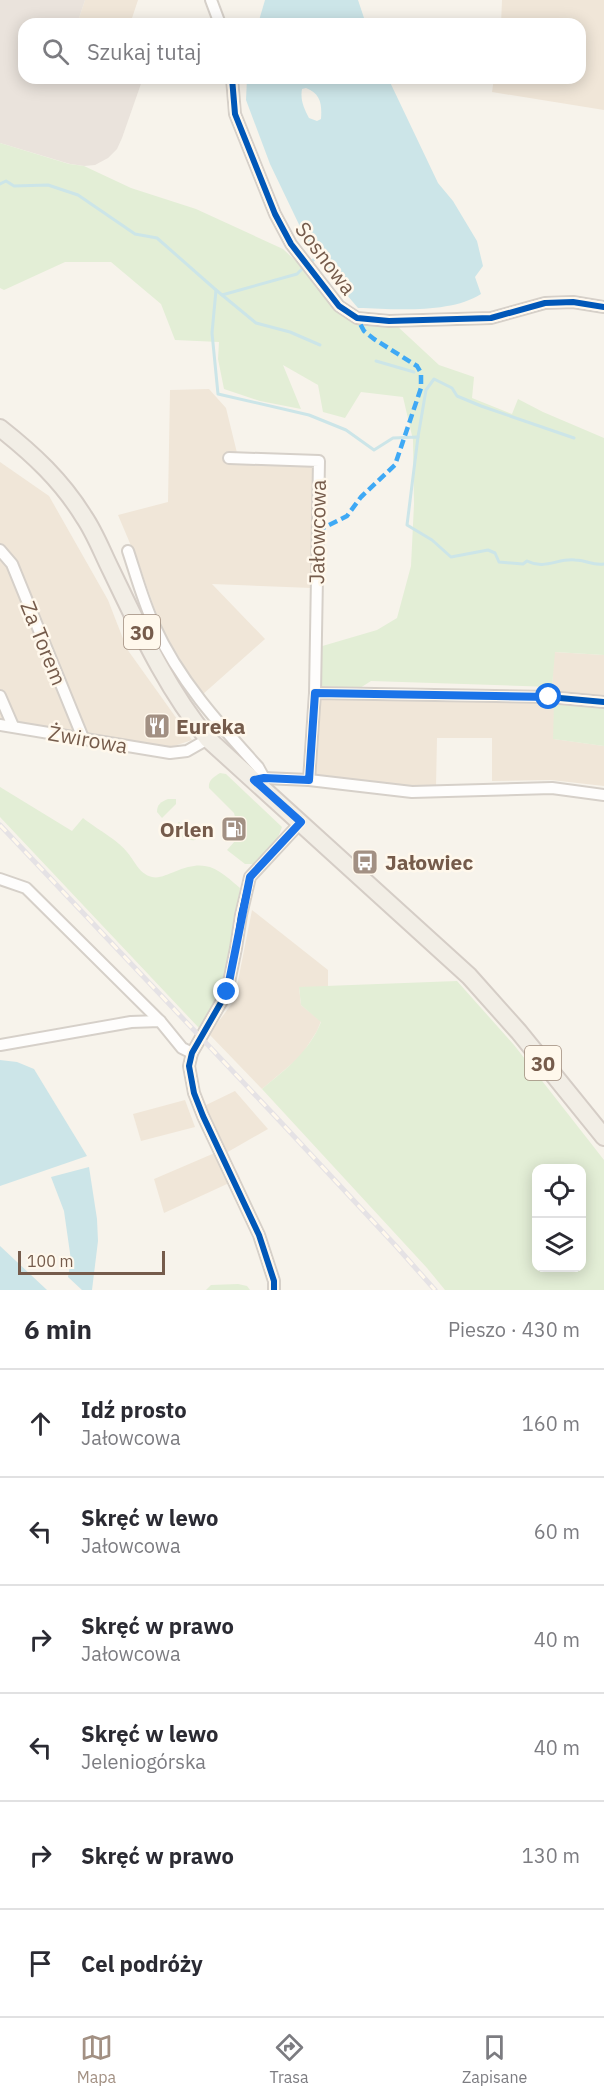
<!DOCTYPE html>
<html lang="pl">
<meta charset="utf-8">
<style>
body{margin:0;font-family:"IBM Plex Sans",sans-serif;background:#f7f7f7;color:#2b2b33}
.controls{position:absolute;right:18px;bottom:18px;display:grid;overflow:hidden;border-radius:12px;box-shadow:0 3px 15px #0003}
.controls button{width:54px;height:54px;display:grid;place-items:center;padding:0;border:0;border-bottom:2px solid #e1e1e2;background:#fff;color:#2b2b33;font:30px sans-serif}
.scale{position:absolute;left:18px;bottom:15px;width:147px;box-sizing:border-box;padding-left:6px;border:3px solid #755b4b;border-top:0;font-size:16px;line-height:21px;white-space:nowrap;color:#755b4b;-webkit-text-stroke:4px #fff8ec;paint-order:stroke}
.stop{position:absolute;width:18px;height:18px;margin:-14px;border:4px solid #1a73e8;border-radius:50%;background:#fff}
.stop.end{background:#1a73e8;border-color:#fff;box-shadow:0 2px 6px #0008}
.list{margin:0;padding:0;list-style:none}
h2{display:flex;justify-content:space-between;align-items:center;height:78px;margin:0;padding:0 24px;font-size:26px}
h2 small{font-size:20px;font-weight:400;color:#7c7c81}
.list li{display:grid;grid-template-columns:39px 1fr auto;gap:18px;align-items:center;box-sizing:border-box;height:108px;padding:0 24px;border-top:2px solid #e1e1e2}
.list b{display:block;font-size:22px;white-space:nowrap}
.list p{margin:0;font-size:20px;white-space:nowrap;color:#7c7c81}
.list em{font-size:20px;font-style:normal;color:#7c7c81}
.icon{flex:none;width:33px;height:33px;fill:none;stroke:currentColor;stroke-width:2;stroke-linecap:round;stroke-linejoin:round}
.map{position:relative;flex:none;width:604px;height:1290px;overflow:hidden}
.search{position:absolute;background:#fff;box-shadow:0 3px 15px #0003;left:18px;right:18px;top:18px;height:66px;display:flex;align-items:center;gap:15px;box-sizing:border-box;padding:0 21px;border-radius:18px;color:#7c7c81;font-size:22px}
.sheet{height:726px;background:#fff}
nav{display:flex;justify-content:space-around;align-items:center;box-sizing:border-box;height:84px;border-top:2px solid #e1e1e2;background:#fff;font-size:16px;color:#7c7c81}
nav a{display:grid;justify-items:center;gap:3px}
nav .on{color:#a29083}
.map>svg:first-child{display:block}
.residential{fill:#f0e6d8}
.industrial{fill:#eae3dc}
.green{fill:#e3eed6;fill-rule:evenodd}
.water{fill:#cce5e8;fill-rule:evenodd}
.lines{fill:none;stroke-linecap:round;stroke-linejoin:round}
.stream{stroke:#cce5e8;stroke-width:3}
.street-casing{stroke:#d6d0c9;stroke-width:14}
.primary-casing{stroke:#d5cdc6;stroke-width:20}
.street{stroke:#fefdfc;stroke-width:10}
.primary{stroke:#f2eee6;stroke-width:16}
.rail-casing{stroke:#e5e2e5;stroke-width:5}
.rail{stroke:#fff8ec;stroke-width:3;stroke-dasharray:9;stroke-linecap:butt}
.quiet{stroke:#3fa9f5;stroke-width:4.5;stroke-dasharray:9 4.5;stroke-linecap:butt}
.cycleway-casing{stroke:#fff8ec;stroke-width:10}
.cycleway{stroke:#0057b8;stroke-width:6}
.route{stroke:#1a73e8;stroke-width:8}
.labels{text-anchor:middle;dominant-baseline:central;stroke-width:5;stroke-linejoin:round;paint-order:stroke}
.shield{fill:#fff8ec;stroke:#9e8a7b;stroke-width:1.5}
.shield-label{font-size:20px;font-weight:bold;fill:#755b4b}
.street-label{font-size:21px;fill:#755b4b;stroke:#fff8ec}
.poi-label{font-size:21px;font-weight:bold;fill:#755b4b;stroke:#fff8ec;text-anchor:start}
</style>
<div class="map">
<svg width="604" height="1290" viewBox="0 0 604 1290">
<rect width="100%" height="100%" fill="#f7f3eb"/>
<g class="residential">
<polygon points="85,0 138,0 130,24 77,24"/>
<polygon points="502,0 604,0 604,110 492,92 494,78 580,78 580,24 501,24"/>
<polygon points="209,389 226,408 239,461 312,466 315,519 312,588 212,584 265,639 202,695 161,627 140,567 118,515 168,502 170,390"/>
<polygon points="0,462 49,496 108,600 127,649 192,740 165,749 0,723"/>
<polygon points="554,652 604,655 604,698 564,692 554,701 554,739 604,746 604,786 551,780 492,781 492,738 437,738 436,787 373,784 314,776 319,696 540,701 552,687"/>
<polygon points="252,910 328,970 328,987 299,987 301,1005 321,1021 317,1031 301,1056 262,1089 209,1034 234,1001"/>
<polygon points="235,1091 268,1129 226,1153 240,1178 164,1213 154,1179 224,1149 204,1106"/>
<polygon points="185,1100 195,1127 141,1141 133,1114"/>
</g>
<polygon class="industrial" points="0,0 85,0 77,24 24,24 24,78 143,78 122,138 117,149 108,158 95,165 84,166 70,164 0,143"/>
<g class="green">
<polygon points="0,143 69,164 84,166 131,188 196,209 283,249 301,266 337,309 396,325 439,365 474,377 472,398 512,414 518,399 543,412 604,438 604,655 555,652 552,687 371,681 360,688 320,686 319,647 377,630 397,618 411,566 414,504 413,440 403,397 361,392 345,418 323,412 318,385 283,365 301,409 260,401 224,389 218,359 219,342 175,340 161,304 111,262 65,262 4,290 0,288"/>
<polygon points="554,701 604,708 604,746 553,739"/>
<path d="M220,773L226,774L282,827L277,840L254,864H245L227,850L235,841L231,837L242,825L235,817L234,813L209,788C208,780 214,777 220,773Z"/>
<path d="M0,787L72,831L83,818C95,828 118,840 127,852C135,861 139,874 152,877C159,879 168,874 174,872C206,858 217,868 240,888L223,990L199,1028L0,817Z"/>
<path d="M168,799H176V804L162,818L157,812C157,804 161,802 168,799Z"/>
<path d="M179,822L190,834L196,837V840C186,841 179,836 173,829Z"/>
<path d="M457,981L514,1045L604,1160V1290H445L427,1268L262,1089C286,1069 309,1052 321,1022L301,1005L299,987ZM582,1168V1268H536V1168Z"/>
<polygon points="238,1284 247,1286 250,1290 206,1290 211,1285"/>
</g>
<g class="water">
<polygon points="265,0 358,0 366,24 258,24"/>
<path d="M247,78H388L438,183L453,201L477,241L483,266L475,277L481,294C450,314 394,309 358,308L323,267L305,237L270,164L246,100ZM306,88C321,94 322,104 321,119L317,121L309,118C304,108 300,100 302,89Z"/>
<polygon points="0,1060 17,1062 34,1069 87,1156 0,1186"/>
<polygon points="89,1167 97,1219 98,1241 92,1290 82,1290 68,1277 71,1260 64,1211 51,1177"/>
<polygon points="0,1246 47,1290 0,1290"/>
</g>
<g class="lines">
<g class="stream">
<path d="M0,184L6,181L14,186L48,185L78,195L135,234L157,238L216,290L212,333L218,394L309,415L346,430L374,450L393,438L418,437L407,525L432,540L451,557L488,550L495,553L499,562L523,564L527,561C545,570 558,558 575,560C586,560 593,566 604,564"/>
<polyline points="312,261 317,257"/>
<polyline points="216,290 256,323 290,332 320,345"/>
<polyline points="222,295 297,274 302,269"/>
<polyline points="376,361 414,372"/>
<polyline points="418,437 426,390 434,379 452,388 457,396 481,406 574,438"/>
</g>
<defs>
<g id="street">
<polyline points="211,0 220,24"/>
<polyline points="232,78 235,114 275,214 291,244 339,306 357,318 389,321 491,318 545,303 573,302 604,307"/>
<polyline points="229,458 319,461 315,693"/>
<polyline points="0,550 12,564 83,738"/>
<path d="M128,551C136,575 143,601 154,625C179,680 218,723 258,767L264,778"/>
<polyline points="0,696 13,726"/>
<polyline points="0,725 170,753 187,751 208,739"/>
<polyline points="254,780 264,778 309,780 412,792 552,788 604,795"/>
<polyline points="309,780 315,693 549,697 604,702"/>
<polyline points="0,879 26,888 160,1021"/>
<polyline points="0,1045 131,1022 160,1021 182,1048 192,1053"/>
<polyline points="274,1290 274,1281 259,1235 203,1116 194,1093 189,1066 192,1053 227,992 236,948 241,915 250,877 301,822"/>
</g>
<path id="primary" d="M0,428C33,454 62,481 84,517C95,533 102,552 111,570C139,628 167,690 208,739L469,976L519,1032L604,1137"/>
</defs>
<use href="#street" class="street-casing"/>
<use href="#primary" class="primary-casing"/>
<use href="#street" class="street"/>
<use href="#primary" class="primary"/>
<defs>
<polyline id="rail" points="0,825 276,1117 396,1246 435,1290"/>
</defs>
<use href="#rail" class="rail-casing"/>
<use href="#rail" class="rail"/>
<polyline class="quiet" points="317,531 347,516 361,497 395,465 421,388 421,373 417,366 374,339 364,331 357,318"/>
<defs>
<g id="cycleway">
<polyline points="232,78 235,114 275,214 291,244 339,306 357,318 389,321 491,318 545,303 573,302 604,307"/>
<polyline points="309,780 315,693 549,697 604,702"/>
<polyline points="274,1290 274,1281 259,1235 203,1116 194,1093 189,1066 192,1053 227,992 236,948 241,915 250,877 301,822"/>
</g>
</defs>
<use href="#cycleway" class="cycleway-casing"/>
<use href="#cycleway" class="cycleway"/>
</g>
<g class="lines">
<polyline class="route" points="227,992 250,877 301,822 254,780 264,778 309,780 315,693 549,697"/>
</g>
<defs>
<symbol id="restaurant-square" viewBox="-11 -11 22 22"><rect x="-9" y="-9" width="18" height="18" rx="4" fill="#a29083" stroke="#fff8ec"/><path d="M-5-6h1v4h1v-4h1v4h1v-4h1v5L-1.5 .5V6h-2V.5L-5-1ZM5-6V6H3V1.5H1.5Q1.5-4 5-6Z" fill="#fff"/></symbol>
<symbol id="fuel-square" viewBox="-11 -11 22 22"><rect x="-9" y="-9" width="18" height="18" rx="4" fill="#a29083" stroke="#fff8ec"/><path d="M-5.5-6h7V0h2V4h1.3V-2.5L3-4.5l.8-.8L6-3V5H2.5V1h-1V6h-7ZM-4.2-4.7v3.2H.2V-4.7Z" fill="#fff"/></symbol>
<symbol id="bus-square" viewBox="-11 -11 22 22"><rect x="-9" y="-9" width="18" height="18" rx="4" fill="#a29083" stroke="#fff8ec"/><path d="M-5-6H5V4H4V6H2V4H-2V6H-4V4H-5ZM-3.5-4V0h7V-4ZM-3.5 1.2v1.5H-2V1.2ZM2 1.2v1.5H3.5V1.2Z" fill="#fff"/></symbol>
</defs>
<g fill-rule="evenodd">
<use href="#restaurant-square" x="142" y="711" width="30" height="30"/>
<use href="#fuel-square" x="219" y="814" width="30" height="30"/>
<use href="#bus-square" x="350" y="847" width="30" height="30"/>
</g>
<g class="labels">
<g class="shield">
<rect x="124" y="615" width="36" height="34" rx="4.5"/>
<rect x="525" y="1046" width="36" height="34" rx="4.5"/>
</g>
<g class="shield-label">
<text x="142" y="632">30</text>
<text x="543" y="1063">30</text>
</g>
<g class="street-label">
<text transform="translate(326 258) rotate(53)">Sosnowa</text>
<text transform="translate(317 532) rotate(-89)">Jałowcowa</text>
<text transform="translate(44 643) rotate(68)">Za Torem</text>
<text transform="translate(88 739) rotate(10)">Żwirowa</text>
</g>
<g class="poi-label">
<text x="176" y="726">Eureka</text>
<text x="214" y="829" text-anchor="end">Orlen</text>
<text x="385" y="862">Jałowiec</text>
</g>
</g>
</svg>
<div class="controls">
<button><svg class="icon" aria-label="locate" viewBox="0 0 24 24"><circle cx="12" cy="12" r="6"/><path d="M12 2v4M12 18v4M2 12h4M18 12h4"/></svg></button>
<button><svg class="icon" aria-label="layers" viewBox="0 0 24 24"><path d="M12 4l9 5-9 5-9-5zM3 14l9 5 9-5"/></svg></button>
</div>
<div class="scale">100 m</div>
<div class="stop" style="left:549px;top:697px"></div>
<div class="stop end" style="left:227px;top:992px"></div>
<div class="search"><svg class="icon" aria-label="search" viewBox="0 0 24 24"><circle cx="10" cy="10" r="6"/><path d="M15 15l6 6"/></svg>Szukaj tutaj</div>
</div>
<section class="sheet">
<h2>6 min<small>Pieszo · 430 m</small></h2>
<ul class="list">
<li><svg class="icon" aria-label="ahead" viewBox="0 0 24 24"><path d="M12 20V5M6 11l6-6 6 6"/></svg><div><b>Idź prosto</b><p>Jałowcowa</p></div><em>160 m</em></li>
<li><svg class="icon" aria-label="left" viewBox="0 0 24 24"><path d="M17 20v-9H6M10 6l-5 5 5 5"/></svg><div><b>Skręć w lewo</b><p>Jałowcowa</p></div><em>60 m</em></li>
<li><svg class="icon" aria-label="right" viewBox="0 0 24 24"><path d="M7 20v-9h11M14 6l5 5-5 5"/></svg><div><b>Skręć w prawo</b><p>Jałowcowa</p></div><em>40 m</em></li>
<li><svg class="icon" aria-label="left" viewBox="0 0 24 24"><path d="M17 20v-9H6M10 6l-5 5 5 5"/></svg><div><b>Skręć w lewo</b><p>Jeleniogórska</p></div><em>40 m</em></li>
<li><svg class="icon" aria-label="right" viewBox="0 0 24 24"><path d="M7 20v-9h11M14 6l5 5-5 5"/></svg><div><b>Skręć w prawo</b></div><em>130 m</em></li>
<li><svg class="icon" aria-label="arrive" viewBox="0 0 24 24"><path d="M6 21V4h12l-3 4 3 4H6"/></svg><div><b>Cel podróży</b></div></li>
</ul>
</section>
<nav>
<a class="on"><svg class="icon" aria-label="map" viewBox="0 0 24 24"><path d="M3 6l6-2 6 2 6-2v14l-6 2-6-2-6 2zM9 4v14M15 6v14"/></svg>Mapa</a>
<a><svg class="icon" aria-label="directions" viewBox="0 0 24 24"><path d="M12 3l9 9-9 9-9-9zM9 14v-3h6M13 9l2 2-2 2"/></svg>Trasa</a>
<a><svg class="icon" aria-label="saved" viewBox="0 0 24 24"><path d="M7 4h10v16l-5-4-5 4z"/></svg>Zapisane</a>
</nav>
